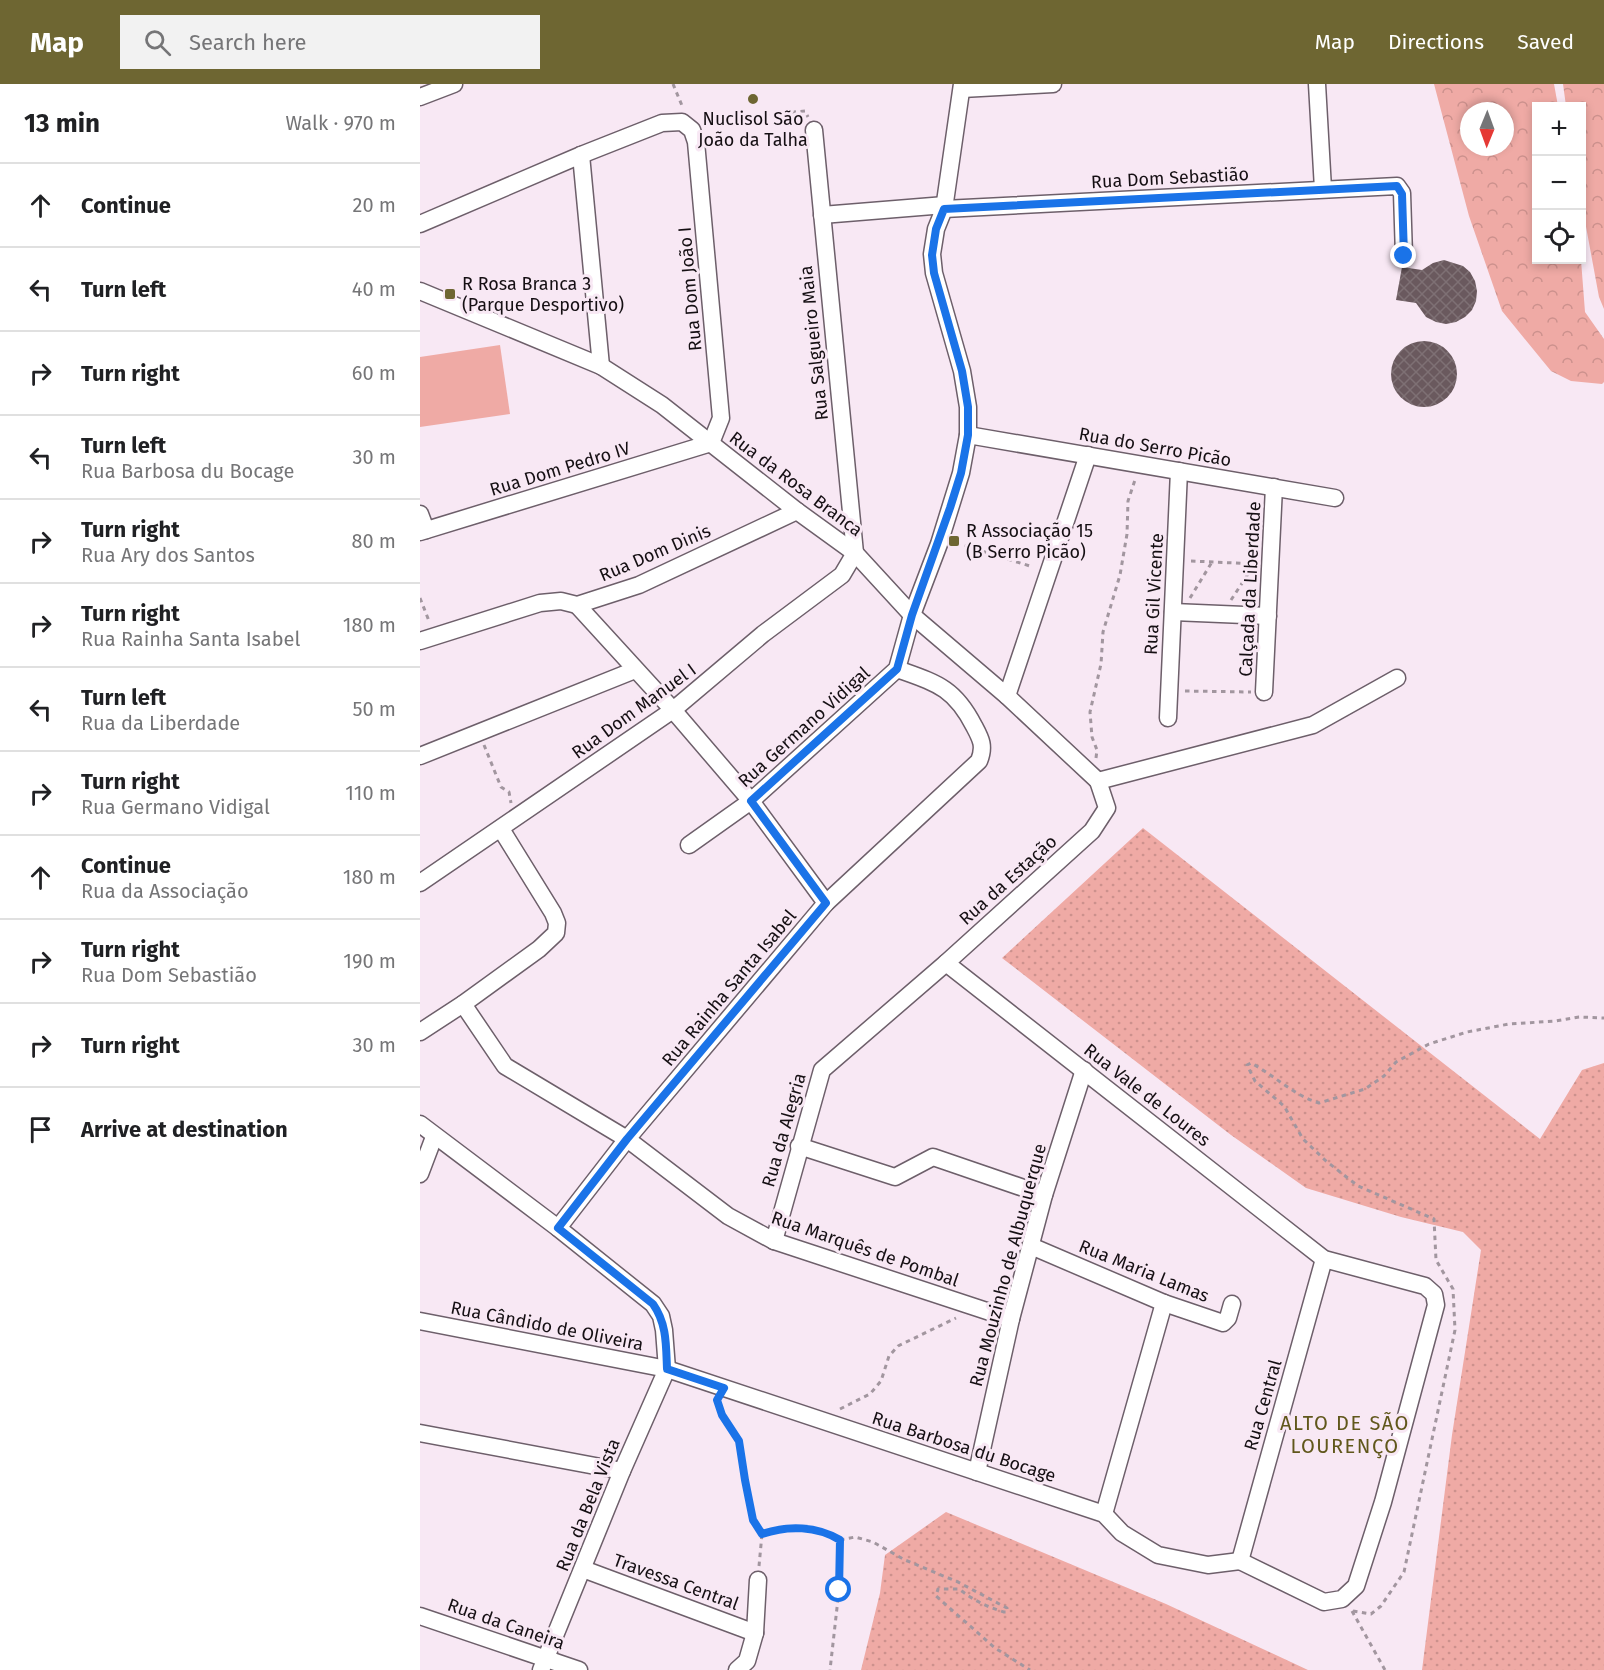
<!DOCTYPE html>
<meta charset="utf-8">
<style>
body{margin:0;font-family:"Fira Sans",sans-serif;background:#f2f2f2;color:#202124}
.controls{position:absolute;right:18px;top:18px;display:grid;overflow:hidden;border-radius:0px;box-shadow:0 3px 9px #0003}
.controls button{width:54px;height:54px;display:grid;place-items:center;padding:0;border:0;border-bottom:2px solid #e0e0e0;background:#fff;color:#202124;font:30px sans-serif}
.compass{position:absolute;left:1040px;top:18px;width:54px;height:54px;border-radius:50%;background:#fff;box-shadow:0 3px 9px #0003;rotate:181deg}
.stop{position:absolute;width:18px;height:18px;margin:-14px;border:4px solid #1a73e8;border-radius:50%;background:#fff}
.stop.end{background:#1a73e8;border-color:#fff;box-shadow:0 2px 6px #0008}
.list{margin:0;padding:0;list-style:none}
h2{display:flex;justify-content:space-between;align-items:center;height:78px;margin:0;padding:0 24px;font-size:26px}
h2 small{font-size:20px;font-weight:400;color:#757577}
.list li{display:grid;grid-template-columns:39px 1fr auto;gap:18px;align-items:center;box-sizing:border-box;height:84px;padding:0 24px;border-top:2px solid #e0e0e0}
.list b{display:block;font-size:22px;white-space:nowrap}
.list p{margin:0;font-size:20px;white-space:nowrap;color:#757577}
.list em{font-size:20px;font-style:normal;color:#757577}
.icon{flex:none;width:33px;height:33px;fill:none;stroke:currentColor;stroke-width:2;stroke-linecap:round;stroke-linejoin:round}
.map{position:relative;flex:none;width:1184px;height:1586px;overflow:hidden}
header{display:flex;align-items:center;gap:36px;box-sizing:border-box;height:84px;padding:0 30px;background:#6e6632;color:#fff}
header strong{font-size:28px}
nav{display:flex;gap:33px;margin-inline-start:auto;font-size:21px}
.search{width:420px;height:54px;background:#f2f2f2;display:flex;align-items:center;gap:15px;box-sizing:border-box;padding:0 21px;border-radius:0px;color:#757577;font-size:22px}
main{display:flex}
aside{flex:1;background:#fff}
.map>svg:first-child{display:block}
.grass{fill:url(#grass-dots)}
.forest{fill:url(#forest-crowns);fill-rule:evenodd}
.park{fill:#efaaa5}
.building{fill:url(#building-cross-hatch)}
.lines{fill:none;stroke-linecap:round;stroke-linejoin:round}
.minor-casing{stroke:#6d5f6a;stroke-width:19}
.path{stroke:#a2969f;stroke-width:3;stroke-dasharray:4.5 4.5;stroke-linecap:butt}
.minor{stroke:#fff;stroke-width:16}
.route{stroke:#1a73e8;stroke-width:8}
.poi-dot{fill:#6e6632;stroke:#f8e8f4;stroke-width:2}
.labels{text-anchor:middle;dominant-baseline:central;stroke-width:6;stroke-linejoin:round;paint-order:stroke}
.poi-label{font-size:18px;fill:#150f13;stroke:#f8e8f4;text-anchor:start}
.street-label{font-size:18px;fill:#150f13;stroke:#f8e8f4}
.neighbourhood-label{font-size:20px;letter-spacing:1.5px;fill:#60571b;stroke:#f8e8f4}
</style>
<header>
<strong>Map</strong>
<div class="search"><svg class="icon" aria-label="search" viewBox="0 0 24 24"><circle cx="10" cy="10" r="6"/><path d="M15 15l6 6"/></svg>Search here</div>
<nav><a>Map</a><a>Directions</a><a>Saved</a></nav>
</header>
<main>
<aside>
<h2>13 min<small>Walk · 970 m</small></h2>
<ul class="list">
<li><svg class="icon" aria-label="ahead" viewBox="0 0 24 24"><path d="M12 20V5M6 11l6-6 6 6"/></svg><div><b>Continue</b></div><em>20 m</em></li>
<li><svg class="icon" aria-label="left" viewBox="0 0 24 24"><path d="M17 20v-9H6M10 6l-5 5 5 5"/></svg><div><b>Turn left</b></div><em>40 m</em></li>
<li><svg class="icon" aria-label="right" viewBox="0 0 24 24"><path d="M7 20v-9h11M14 6l5 5-5 5"/></svg><div><b>Turn right</b></div><em>60 m</em></li>
<li><svg class="icon" aria-label="left" viewBox="0 0 24 24"><path d="M17 20v-9H6M10 6l-5 5 5 5"/></svg><div><b>Turn left</b><p>Rua Barbosa du Bocage</p></div><em>30 m</em></li>
<li><svg class="icon" aria-label="right" viewBox="0 0 24 24"><path d="M7 20v-9h11M14 6l5 5-5 5"/></svg><div><b>Turn right</b><p>Rua Ary dos Santos</p></div><em>80 m</em></li>
<li><svg class="icon" aria-label="right" viewBox="0 0 24 24"><path d="M7 20v-9h11M14 6l5 5-5 5"/></svg><div><b>Turn right</b><p>Rua Rainha Santa Isabel</p></div><em>180 m</em></li>
<li><svg class="icon" aria-label="left" viewBox="0 0 24 24"><path d="M17 20v-9H6M10 6l-5 5 5 5"/></svg><div><b>Turn left</b><p>Rua da Liberdade</p></div><em>50 m</em></li>
<li><svg class="icon" aria-label="right" viewBox="0 0 24 24"><path d="M7 20v-9h11M14 6l5 5-5 5"/></svg><div><b>Turn right</b><p>Rua Germano Vidigal</p></div><em>110 m</em></li>
<li><svg class="icon" aria-label="ahead" viewBox="0 0 24 24"><path d="M12 20V5M6 11l6-6 6 6"/></svg><div><b>Continue</b><p>Rua da Associação</p></div><em>180 m</em></li>
<li><svg class="icon" aria-label="right" viewBox="0 0 24 24"><path d="M7 20v-9h11M14 6l5 5-5 5"/></svg><div><b>Turn right</b><p>Rua Dom Sebastião</p></div><em>190 m</em></li>
<li><svg class="icon" aria-label="right" viewBox="0 0 24 24"><path d="M7 20v-9h11M14 6l5 5-5 5"/></svg><div><b>Turn right</b></div><em>30 m</em></li>
<li><svg class="icon" aria-label="arrive" viewBox="0 0 24 24"><path d="M6 21V4h12l-3 4 3 4H6"/></svg><div><b>Arrive at destination</b></div></li>
</ul>
</aside>
<div class="map">
<svg width="1184" height="1586" viewBox="0 0 1184 1586">
<defs>
<pattern id="grass-dots" width="8" height="8" patternUnits="userSpaceOnUse" patternTransform="scale(1.5)"><rect width="8" height="8" fill="#efaaa5"/><path d="M2 2h.1M6 6h.1" fill="none" stroke="#cc918d" stroke-width="1.8" stroke-linecap="round"/></pattern>
<pattern id="forest-crowns" width="20" height="18" patternUnits="userSpaceOnUse" patternTransform="scale(1.5)"><rect width="20" height="18" fill="#efaaa5"/><path d="M2 6a3 3 0 1 1 6 0M12 15a3 3 0 1 1 6 0" fill="none" stroke="#cc918d"/></pattern>
<pattern id="building-cross-hatch" width="8" height="8" patternUnits="userSpaceOnUse" patternTransform="scale(1.5)"><rect width="8" height="8" fill="#6a595e"/><path d="M0 0l8 8M0 8l8-8" fill="none" stroke="#7e7074"/></pattern>
</defs>
<rect width="100%" height="100%" fill="#f8e8f4"/>
<g class="grass">
<polygon points="723,744 1120,1055 1162,986 1184,979 1184,1586 1002,1586 1032,1351 1061,1166 1043,1148 981,1133 886,1104 811,1051 582,874"/>
<polygon points="526,1428 746,1520 888,1586 441,1586 460,1509 465,1471"/>
</g>
<g class="forest">
<path d="M1014,0H1134L1138,22H1116V176H1161L1165,228L1184,255V298L1182,300L1151,297L1131,287L1082,227L1049,132ZM1049,27H1085V63H1049Z"/>
<polygon points="1143,0 1184,0 1184,225 1179,213 1162,121 1162,22 1146,22"/>
</g>
<polygon class="park" points="80,261 90,330 0,343 0,273"/>
<g class="building">
<polygon points="1024,176 1043,182 1050,188 1055,197 1057,207 1056,217 1052,226 1045,233 1036,238 1026,240 1016,238 1006,233 996,219 976,216 982,183 1002,186 1013,179"/>
<circle cx="1004" cy="290" r="33"/>
</g>
<g class="lines">
<defs>
<g id="minor">
<polyline points="897,0 903,105"/>
<polyline points="542,5 633,0"/>
<polyline points="0,13 34,0"/>
<polyline points="161,71 181,282"/>
<polyline points="524,125 977,102 982,109 984,172"/>
<polyline points="402,131 525,121"/>
<polyline points="0,140 161,71 242,39 262,38 272,46 276,58 301,334 291,359 0,448"/>
<polyline points="0,207 181,282 242,321 377,427 435,469 492,531 587,612 678,697"/>
<polyline points="548,351 915,414"/>
<polyline points="0,430 6,446"/>
<polyline points="157,521 253,626 331,717 406,819"/>
<polyline points="753,528 848,532"/>
<polyline points="0,557 120,519 141,517 157,521 219,501 377,427"/>
<polyline points="844,608 854,403"/>
<polyline points="587,612 668,371"/>
<polyline points="748,634 759,387"/>
<polyline points="0,672 215,586"/>
<polyline points="678,697 893,641 977,594"/>
<polyline points="269,761 331,717 477,585 492,531 519,460 541,389 548,351 548,323 542,287 514,189 512,170 516,145 524,125 542,0"/>
<polyline points="0,799 253,626 343,550 422,491 435,469 394,46"/>
<polyline points="526,879 904,1175 1005,1202 1014,1210 1016,1221 963,1418 936,1502 922,1515 904,1518 820,1477"/>
<polyline points="43,920 85,982 207,1055 308,1132 354,1157 591,1235"/>
<polyline points="0,948 43,920 119,865 136,849 137,839 133,829 81,745"/>
<polyline points="0,1040 138,1144 233,1220 241,1232 244,1246 247,1285 202,1387 121,1586"/>
<polyline points="379,1062 475,1093 513,1073 624,1111"/>
<polyline points="0,1090 14,1053"/>
<path d="M138,1144L207,1055L406,819L559,677C565,662 561,655 554,642C534,603 516,599 477,585"/>
<polyline points="354,1157 402,986 526,879 672,747 687,724 678,697"/>
<polyline points="611,1162 744,1219 803,1239 808,1234 812,1220"/>
<polyline points="0,1237 247,1285 684,1430 702,1449 738,1471 788,1481 820,1477"/>
<polyline points="0,1349 202,1387"/>
<polyline points="557,1388 591,1235 624,1111 664,986"/>
<polyline points="684,1430 744,1219"/>
<polyline points="820,1477 904,1175"/>
<polyline points="163,1485 335,1549"/>
<polyline points="0,1532 159,1586"/>
<polyline points="317,1586 327,1577 335,1549 338,1496"/>
</g>
</defs>
<use href="#minor" class="minor-casing"/>
<g class="path">
<polyline points="253,0 263,24"/>
<polyline points="283,39 289,35 385,27 388,33"/>
<polyline points="536,459 613,483"/>
<polyline points="771,477 837,480"/>
<polyline points="0,514 9,537"/>
<polyline points="770,514 792,478"/>
<polyline points="811,516 834,481"/>
<polyline points="765,607 831,608"/>
<polyline points="64,661 81,703 89,708 91,719"/>
<polyline points="676,674 677,666 672,653 670,628 681,580 683,548 700,491 707,450 708,417 715,396"/>
<polyline points="298,1318 302,1331 319,1357 325,1396 333,1436 342,1450"/>
<polyline points="420,1325 450,1310 461,1297 469,1272 478,1262 536,1234"/>
<path d="M420,1456L435,1453L453,1458L485,1476L538,1498L587,1524V1528H584C567,1523 553,1516 539,1505H518L516,1512L575,1564L610,1586"/>
<path d="M339,1482L342,1450C368,1441 397,1442 420,1456L419,1506L410,1586"/>
<polyline points="932,1527 965,1586"/>
<path d="M933,1527L951,1530L961,1522L984,1488L1035,1246L1033,1205L1016,1176L1014,1135L938,1102L906,1077L883,1055L864,1022L835,997L827,981L831,979C854,991 873,1011 899,1019L945,1005L964,992L976,978L1009,960L1047,948L1089,940L1136,937L1159,933L1184,934"/>
</g>
<use href="#minor" class="minor"/>
</g>
<g class="lines">
<path class="route" d="M419,1506L420,1456C397,1442 368,1441 342,1450L333,1436L325,1396L319,1357L302,1331L297,1316L304,1304L247,1285C246,1261 247,1240 233,1220L138,1144L207,1055L406,819L331,717L477,585L492,531L530,424L541,389L548,351V323L542,287L514,189L512,171L516,145L524,125L977,102L982,110L984,172"/>
</g>
<g class="poi-dot">
<circle cx="333" cy="15" r="6"/>
<rect x="24" y="204" width="12" height="12" rx="3"/>
<rect x="528" y="451" width="12" height="12" rx="3"/>
</g>
<g class="labels">
<g class="poi-label">
<text x="333" y="35" text-anchor="middle">Nuclisol São<tspan x="333" dy="21">João da Talha</tspan></text>
<text x="42" y="200">R Rosa Branca 3<tspan x="42" dy="21">(Parque Desportivo)</tspan></text>
<text x="546" y="447">R Associação 15<tspan x="546" dy="21">(B Serro Picão)</tspan></text>
</g>
<g class="street-label">
<text transform="translate(750 94) rotate(-3)">Rua Dom Sebastião</text>
<text transform="translate(270 205) rotate(-95)">Rua Dom João I</text>
<text transform="translate(394 259) rotate(-96)">Rua Salgueiro Maia</text>
<text transform="translate(735 363) rotate(10)">Rua do Serro Picão</text>
<text transform="translate(140 385) rotate(-17)">Rua Dom Pedro IV</text>
<text transform="translate(376 400) rotate(37)">Rua da Rosa Branca</text>
<text transform="translate(235 469) rotate(-23)">Rua Dom Dinis</text>
<text transform="translate(830 505) rotate(-87)">Calçada da Liberdade</text>
<text transform="translate(734 510) rotate(-87)">Rua Gil Vicente</text>
<text transform="translate(214 627) rotate(-36)">Rua Dom Manuel I</text>
<text transform="translate(384 643) rotate(-42)">Rua Germano Vidigal</text>
<text transform="translate(588 796) rotate(-42)">Rua da Estação</text>
<text transform="translate(309 904) rotate(-50)">Rua Rainha Santa Isabel</text>
<text transform="translate(727 1011) rotate(38)">Rua Vale de Loures</text>
<text transform="translate(364 1046) rotate(-74)">Rua da Alegria</text>
<text transform="translate(445 1165) rotate(19)">Rua Marquês de Pombal</text>
<text transform="translate(588 1181) rotate(-75)">Rua Mouzinho de Albuquerque</text>
<text transform="translate(724 1187) rotate(22)">Rua Maria Lamas</text>
<text transform="translate(127 1242) rotate(11)">Rua Cândido de Oliveira</text>
<text transform="translate(843 1321) rotate(-74)">Rua Central</text>
<text transform="translate(544 1363) rotate(18)">Rua Barbosa du Bocage</text>
<text transform="translate(168 1421) rotate(-68)">Rua da Bela Vista</text>
<text transform="translate(256 1498) rotate(20)">Travessa Central</text>
<text transform="translate(86 1540) rotate(19)">Rua da Caneira</text>
</g>
<g class="neighbourhood-label">
<text x="925" y="1339">ALTO DE SÃO<tspan x="925" dy="23">LOURENÇO</tspan></text>
</g>
</g>
</svg>
<div class="controls">
<button>+</button>
<button>−</button>
<button><svg class="icon" aria-label="locate" viewBox="0 0 24 24"><circle cx="12" cy="12" r="6"/><path d="M12 2v4M12 18v4M2 12h4M18 12h4"/></svg></button>
</div>
<svg class="compass" viewBox="-18 -18 36 36"><path d="M0-13l5 13h-10z" fill="#e53935"/><path d="M0 13l5-13h-10z" fill="#757577"/></svg>
<div class="stop" style="left:419px;top:1506px"></div>
<div class="stop end" style="left:984px;top:172px"></div>
</div>
</main>
